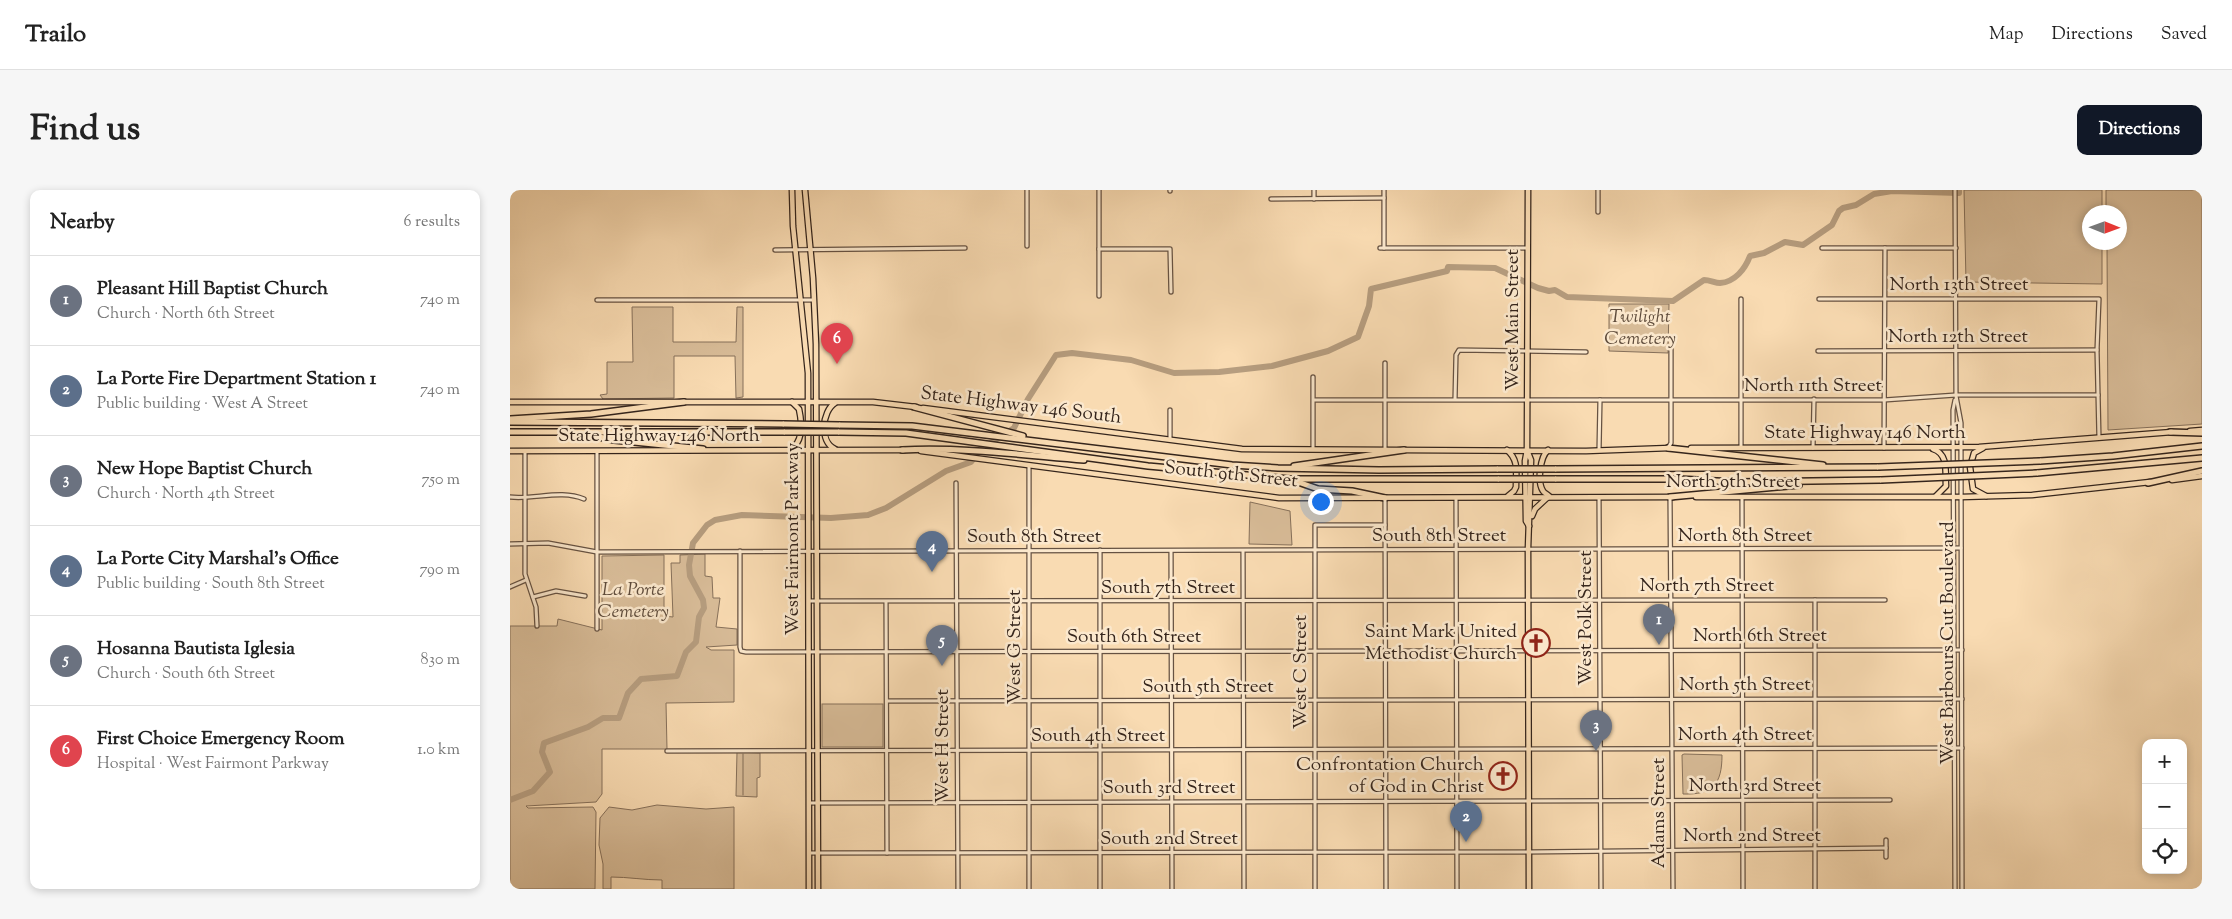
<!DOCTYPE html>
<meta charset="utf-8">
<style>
body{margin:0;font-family:"Sorts Mill Goudy",serif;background:#f6f6f6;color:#222}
.controls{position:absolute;right:15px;bottom:15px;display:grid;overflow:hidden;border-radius:10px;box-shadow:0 2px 8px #0003}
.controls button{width:45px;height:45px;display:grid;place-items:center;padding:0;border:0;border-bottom:1px solid #e0e0e0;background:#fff;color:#222;font:25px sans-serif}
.compass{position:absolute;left:1572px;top:15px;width:45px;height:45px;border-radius:50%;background:#fff;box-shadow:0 2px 8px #0003;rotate:91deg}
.you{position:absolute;left:810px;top:311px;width:18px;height:18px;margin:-12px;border:4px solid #fff;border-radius:50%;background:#1a73e8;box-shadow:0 0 0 8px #1a73e833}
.badge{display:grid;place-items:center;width:32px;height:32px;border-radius:50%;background:#111827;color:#fff;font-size:16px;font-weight:700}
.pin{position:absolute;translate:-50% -41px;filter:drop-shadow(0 1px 2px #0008)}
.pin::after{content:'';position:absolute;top:26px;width:18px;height:15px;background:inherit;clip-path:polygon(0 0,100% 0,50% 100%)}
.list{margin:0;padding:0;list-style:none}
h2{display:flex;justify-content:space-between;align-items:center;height:65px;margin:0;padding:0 20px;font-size:21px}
h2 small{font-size:16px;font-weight:400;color:#767676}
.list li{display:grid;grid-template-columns:32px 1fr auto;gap:15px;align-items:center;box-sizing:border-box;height:90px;padding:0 20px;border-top:1px solid #e0e0e0}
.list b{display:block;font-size:19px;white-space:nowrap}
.list p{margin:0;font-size:16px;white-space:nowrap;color:#767676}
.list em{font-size:16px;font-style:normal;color:#767676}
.icon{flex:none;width:28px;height:28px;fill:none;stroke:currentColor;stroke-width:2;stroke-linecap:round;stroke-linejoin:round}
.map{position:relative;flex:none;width:1692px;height:699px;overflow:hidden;border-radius:10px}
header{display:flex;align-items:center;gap:30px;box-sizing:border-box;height:70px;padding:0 25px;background:#fff;border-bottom:1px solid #e0e0e0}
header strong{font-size:24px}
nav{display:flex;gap:28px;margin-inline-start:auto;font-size:18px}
.intro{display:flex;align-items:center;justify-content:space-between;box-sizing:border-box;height:120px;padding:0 30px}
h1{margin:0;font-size:35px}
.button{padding:12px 22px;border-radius:10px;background:#111827;color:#fff;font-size:18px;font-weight:700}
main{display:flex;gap:30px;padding:0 30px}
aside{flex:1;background:#fff;border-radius:10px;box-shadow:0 2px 8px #0003}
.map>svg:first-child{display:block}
.green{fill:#d8bc98;stroke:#86705a}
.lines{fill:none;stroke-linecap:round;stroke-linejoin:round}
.stream{stroke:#826d57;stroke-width:1}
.river{stroke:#b69d7f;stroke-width:6}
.minor-casing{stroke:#665242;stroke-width:5.5}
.major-casing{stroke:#35251c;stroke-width:7}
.highway-casing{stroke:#35251c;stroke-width:8}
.minor{stroke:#fbe8cd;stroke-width:3}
.major{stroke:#f9dbb2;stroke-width:4.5}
.highway{stroke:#f9dbb2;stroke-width:5}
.highway-bridge-casing{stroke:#35251c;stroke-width:8;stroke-linecap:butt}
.highway-bridge{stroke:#f9dbb2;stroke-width:5}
.labels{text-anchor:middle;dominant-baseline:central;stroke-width:5;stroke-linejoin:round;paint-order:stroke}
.street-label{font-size:19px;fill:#35251c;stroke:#fbe8cd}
.park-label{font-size:19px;font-style:italic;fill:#5e4b3b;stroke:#fbe8cd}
.poi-label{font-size:19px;fill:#35251c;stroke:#fbe8cd;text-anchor:end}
</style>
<header>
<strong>Trailo</strong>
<nav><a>Map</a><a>Directions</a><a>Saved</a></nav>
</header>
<div class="intro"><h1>Find us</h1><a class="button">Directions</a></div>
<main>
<aside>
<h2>Nearby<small>6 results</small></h2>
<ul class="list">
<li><span class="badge" style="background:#6b7280">1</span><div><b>Pleasant Hill Baptist Church</b><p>Church · North 6th Street</p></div><em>740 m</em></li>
<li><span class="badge" style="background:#5c6f8a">2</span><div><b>La Porte Fire Department Station 1</b><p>Public building · West A Street</p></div><em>740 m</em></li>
<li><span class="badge" style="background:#6b7280">3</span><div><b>New Hope Baptist Church</b><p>Church · North 4th Street</p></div><em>750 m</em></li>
<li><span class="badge" style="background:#5c6f8a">4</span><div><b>La Porte City Marshal's Office</b><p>Public building · South 8th Street</p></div><em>790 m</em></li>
<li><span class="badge" style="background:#6b7280">5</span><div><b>Hosanna Bautista Iglesia</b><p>Church · South 6th Street</p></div><em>830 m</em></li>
<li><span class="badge" style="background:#e0444e">6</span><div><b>First Choice Emergency Room</b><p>Hospital · West Fairmont Parkway</p></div><em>1.0 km</em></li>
</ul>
</aside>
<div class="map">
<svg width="1692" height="699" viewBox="0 0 1692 699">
<rect width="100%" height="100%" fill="#f9dbb2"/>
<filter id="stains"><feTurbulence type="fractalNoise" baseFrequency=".004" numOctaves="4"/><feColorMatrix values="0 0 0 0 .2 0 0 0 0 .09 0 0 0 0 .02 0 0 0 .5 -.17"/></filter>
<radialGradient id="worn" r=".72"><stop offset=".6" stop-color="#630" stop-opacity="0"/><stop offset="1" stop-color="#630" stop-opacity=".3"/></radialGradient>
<g class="green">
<polygon points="1454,0 1592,0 1592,22 1580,22 1580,52 1592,53 1592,94 1456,92"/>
<polygon points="1596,0 1692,0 1692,234 1598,240 1597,53 1610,52 1610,22 1596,22"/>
<polygon points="1099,114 1159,114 1158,163 1099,161"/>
<polygon points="122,117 163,117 163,152 226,152 227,117 233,117 233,207 226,208 225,166 164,166 164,208 93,209 90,205 97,204 97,172 123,172"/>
<polygon points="740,312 780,321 782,355 739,354"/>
<polygon points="195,364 195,386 202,387 203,408 210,408 206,437 227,439 227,455 196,457 201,460 224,460 224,512 156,513 157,559 92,559 92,604 86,612 16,616 18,618 83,617 86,622 85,699 0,699 0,436 47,436 48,429 92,440 92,366 154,365 154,426 163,427 161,373 170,373 170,365"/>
<rect x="312" y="514" width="61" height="43"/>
<polygon points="227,562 250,563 250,587 247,588 247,607 226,606"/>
<path d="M1174,564L1212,565C1212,594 1203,605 1173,604L1172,565Z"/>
<path d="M147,615L196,619L224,617V699H152V690C134,690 118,687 101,687V699H93V674L89,655L90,628L99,617L122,620Z"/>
</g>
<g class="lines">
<polyline class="stream" points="233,605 233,564"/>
<path class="river" d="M0,610L23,601L40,582L32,562L34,553L78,537L93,528H109L118,503L131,489L167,486L176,462L186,452L189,427L194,418L193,410L180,386L179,375L183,353L197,335L205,330L232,325L321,328L358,325L376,318L436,281L461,272L471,259L504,238L518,209L546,165L562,163L621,170L664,183L709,182L762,176L818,161L848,147L859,116L861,99L937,81L938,77L985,78L1028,98L1039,101L1045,100L1057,107L1163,111L1194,90C1200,90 1205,93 1210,93C1225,92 1235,79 1240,66L1254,63L1275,52L1293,55L1322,35L1329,21L1333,18L1346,15L1364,4L1382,1L1449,3V0"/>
<defs>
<g id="minor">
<polyline points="589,0 589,106"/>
<polyline points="804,0 804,9"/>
<polyline points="874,0 874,58"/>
<polyline points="1445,0 1446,206 1451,233 1451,267 1452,699"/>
<polyline points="660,1 660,0"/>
<polyline points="761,9 874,8"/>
<polyline points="1088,22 1088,0"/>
<polyline points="517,56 517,0"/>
<polyline points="870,58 1018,58"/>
<polyline points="1312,58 1446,58"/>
<polyline points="589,59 660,59 661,102"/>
<polyline points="265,60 455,58"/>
<polyline points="1309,109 1589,109 1587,160 1589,248"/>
<polyline points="87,110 303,110"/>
<polyline points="1308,161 1587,160"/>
<polyline points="875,173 875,259"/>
<polyline points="803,187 803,259"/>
<polyline points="945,209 946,165 949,160 1076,162"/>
<polyline points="804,210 1374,210 1446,205 1588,205"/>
<polyline points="660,249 660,220"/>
<polyline points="1158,258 1161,253 1161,157"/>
<polyline points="1231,258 1231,109"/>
<polyline points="1303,258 1304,209"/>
<polyline points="1374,258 1375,58"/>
<polyline points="1089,260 1090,210"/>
<polyline points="15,261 15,384 26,417 27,436"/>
<polyline points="519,275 519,699"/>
<polyline points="446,293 448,699"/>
<path d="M0,307C24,310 51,299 74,309"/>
<polyline points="1089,307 1091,699"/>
<polyline points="1160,307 1163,699"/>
<polyline points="1232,307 1233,699"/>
<polyline points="875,308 876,699"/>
<polyline points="946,308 947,699"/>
<polyline points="0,354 38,353 87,362 1451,358"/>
<polyline points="590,360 590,699"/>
<polyline points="230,361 230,457 231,461 236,462 1452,460"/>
<polyline points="661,361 662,699"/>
<polyline points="733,361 734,699"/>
<polyline points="0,397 16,390"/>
<polyline points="23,407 46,401 75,406"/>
<polyline points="1305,410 1305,699"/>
<polyline points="299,411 1375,410"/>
<polyline points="376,412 377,663"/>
<polyline points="87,439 87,261"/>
<polyline points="377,511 1452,509"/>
<polyline points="157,561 1452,558"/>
<polyline points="299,613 1380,610"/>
<polyline points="299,663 1019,662 1376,658"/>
<polyline points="1376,667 1376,650"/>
<polyline points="805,699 805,335 875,335"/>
<polyline points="1445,699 1443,220 1445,210"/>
</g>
<g id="major">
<polyline points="282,0 283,36 298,183 299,699"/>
<polyline points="295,0 303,88 306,154 308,699"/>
<polyline points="1018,0 1017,260 1015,271 1016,331 1019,336"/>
<polyline points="0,212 363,212 406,217"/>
<polyline points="413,218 732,259 1076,261 1160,258"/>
<polyline points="1680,241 1692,240"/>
<polyline points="1181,258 1469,257 1662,242"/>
<polyline points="1473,258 1464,263 1460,277 1463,299 1476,306"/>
<path d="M281,259C294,251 292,233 289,219L282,212"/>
<path d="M325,259C309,252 312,221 325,213"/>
<path d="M1423,259C1439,264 1435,283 1436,296L1426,306"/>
<path d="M997,260C1009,270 1006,282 1006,297L1004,301L998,306"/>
<polyline points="1017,260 1021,270 1018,359 1019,699"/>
<polyline points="0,261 394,260"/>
<polyline points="411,261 769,308 1163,307"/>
<polyline points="1662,290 1692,286"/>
<polyline points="1186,307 1451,307 1522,305 1640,292"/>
<path d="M1022,326L1025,319L1039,306C1038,305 1033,302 1033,301C1027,292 1030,267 1038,260"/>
</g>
<g id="highway">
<polyline points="404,217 513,246"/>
<polyline points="0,229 81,224 174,212"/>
<polyline points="0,232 274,234"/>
<polyline points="329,235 402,236 722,275 768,278 869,280 988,279"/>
<polyline points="0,242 275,242"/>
<polyline points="328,242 396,243 638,276 780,289 989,289"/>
<polyline points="1660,242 1692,243"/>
<polyline points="74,244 104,250 193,259"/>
<polyline points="1158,258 1313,275"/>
<path d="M392,260C453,257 513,265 574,270"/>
<polyline points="1530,271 1603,266 1692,256"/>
<polyline points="784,276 894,260"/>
<polyline points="1045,279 1368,277"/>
<polyline points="1527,283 1692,268"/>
<polyline points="1045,289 1168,289 1226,292 1371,290"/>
<polyline points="785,291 808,299 842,301 875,308"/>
<polyline points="1638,293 1692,281"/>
<polyline points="1160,307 1289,295"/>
</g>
</defs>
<use href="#minor" class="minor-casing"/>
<use href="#major" class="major-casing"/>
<use href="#highway" class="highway-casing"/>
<use href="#minor" class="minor"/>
<use href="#major" class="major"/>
<use href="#highway" class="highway"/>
<defs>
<g id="highway-bridge">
<polyline points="274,234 329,235"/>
<polyline points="275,242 328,242"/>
<polyline points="1368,277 1530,271"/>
<polyline points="988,279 1045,279"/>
<polyline points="989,289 1045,289"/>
<polyline points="1371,290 1527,283"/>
</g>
</defs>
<use href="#highway-bridge" class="highway-bridge-casing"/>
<use href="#highway-bridge" class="highway-bridge"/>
</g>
<defs>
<symbol id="church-ring" viewBox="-11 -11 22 22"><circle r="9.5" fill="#fbe8cd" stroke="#8f2418" stroke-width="1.5"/><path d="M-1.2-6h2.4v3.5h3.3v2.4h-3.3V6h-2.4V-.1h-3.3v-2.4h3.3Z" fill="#8f2418"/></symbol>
</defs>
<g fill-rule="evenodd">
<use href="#church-ring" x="1010" y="437" width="32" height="32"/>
<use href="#church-ring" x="977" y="570" width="32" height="32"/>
</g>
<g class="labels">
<g class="street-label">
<text x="1449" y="95">North 13th Street</text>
<text transform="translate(1003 130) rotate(-90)">West Main Street</text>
<text x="1448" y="147">North 12th Street</text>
<text x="1303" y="196">North 11th Street</text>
<text transform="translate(511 216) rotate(7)">State Highway 146 South</text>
<text x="1355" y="243">State Highway 146 North</text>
<text x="149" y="246">State Highway 146 North</text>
<text transform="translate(721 285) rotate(6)">South 9th Street</text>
<text x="1223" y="292">North 9th Street</text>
<text x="929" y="346">South 8th Street</text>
<text x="1235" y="346">North 8th Street</text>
<text x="524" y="347">South 8th Street</text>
<text transform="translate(283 349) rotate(-90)">West Fairmont Parkway</text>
<text x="1197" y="396">North 7th Street</text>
<text x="658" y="398">South 7th Street</text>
<text transform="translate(1076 428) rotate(-90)">West Polk Street</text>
<text x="1250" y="446">North 6th Street</text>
<text x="624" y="447">South 6th Street</text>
<text transform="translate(1438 453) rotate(-90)">West Barbours Cut Boulevard</text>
<text transform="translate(505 457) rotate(-90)">West G Street</text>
<text transform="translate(791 482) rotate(-90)">West C Street</text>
<text x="1235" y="495">North 5th Street</text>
<text x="698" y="497">South 5th Street</text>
<text x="1235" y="545">North 4th Street</text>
<text x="588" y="546">South 4th Street</text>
<text transform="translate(433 556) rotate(-90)">West H Street</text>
<text x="1245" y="596">North 3rd Street</text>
<text x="659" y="598">South 3rd Street</text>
<text transform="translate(1149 623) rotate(-90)">Adams Street</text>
<text x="1242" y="646">North 2nd Street</text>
<text x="659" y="649">South 2nd Street</text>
</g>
<g class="park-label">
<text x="1130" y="127">Twilight<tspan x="1130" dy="22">Cemetery</tspan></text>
<text x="123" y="400">La Porte<tspan x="123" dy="22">Cemetery</tspan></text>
</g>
<g class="poi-label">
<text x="1007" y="442">Saint Mark United<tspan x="1007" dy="22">Methodist Church</tspan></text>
<text x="974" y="575">Confrontation Church<tspan x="974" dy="22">of God in Christ</tspan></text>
</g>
</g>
<rect width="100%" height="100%" filter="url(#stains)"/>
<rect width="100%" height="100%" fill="url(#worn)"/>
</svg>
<div class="controls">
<button>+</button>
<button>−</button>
<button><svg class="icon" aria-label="locate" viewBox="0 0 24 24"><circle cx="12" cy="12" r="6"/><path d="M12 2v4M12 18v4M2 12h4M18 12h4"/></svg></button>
</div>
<svg class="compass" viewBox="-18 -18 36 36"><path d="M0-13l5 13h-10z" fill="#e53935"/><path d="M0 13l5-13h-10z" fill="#767676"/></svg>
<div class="you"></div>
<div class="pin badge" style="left:1149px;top:455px;background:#6b7280">1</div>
<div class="pin badge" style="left:956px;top:652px;background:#5c6f8a">2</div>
<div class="pin badge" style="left:1086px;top:561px;background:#6b7280">3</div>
<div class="pin badge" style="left:422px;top:382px;background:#5c6f8a">4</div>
<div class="pin badge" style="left:432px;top:476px;background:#6b7280">5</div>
<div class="pin badge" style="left:327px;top:174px;background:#e0444e">6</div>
</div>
</main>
